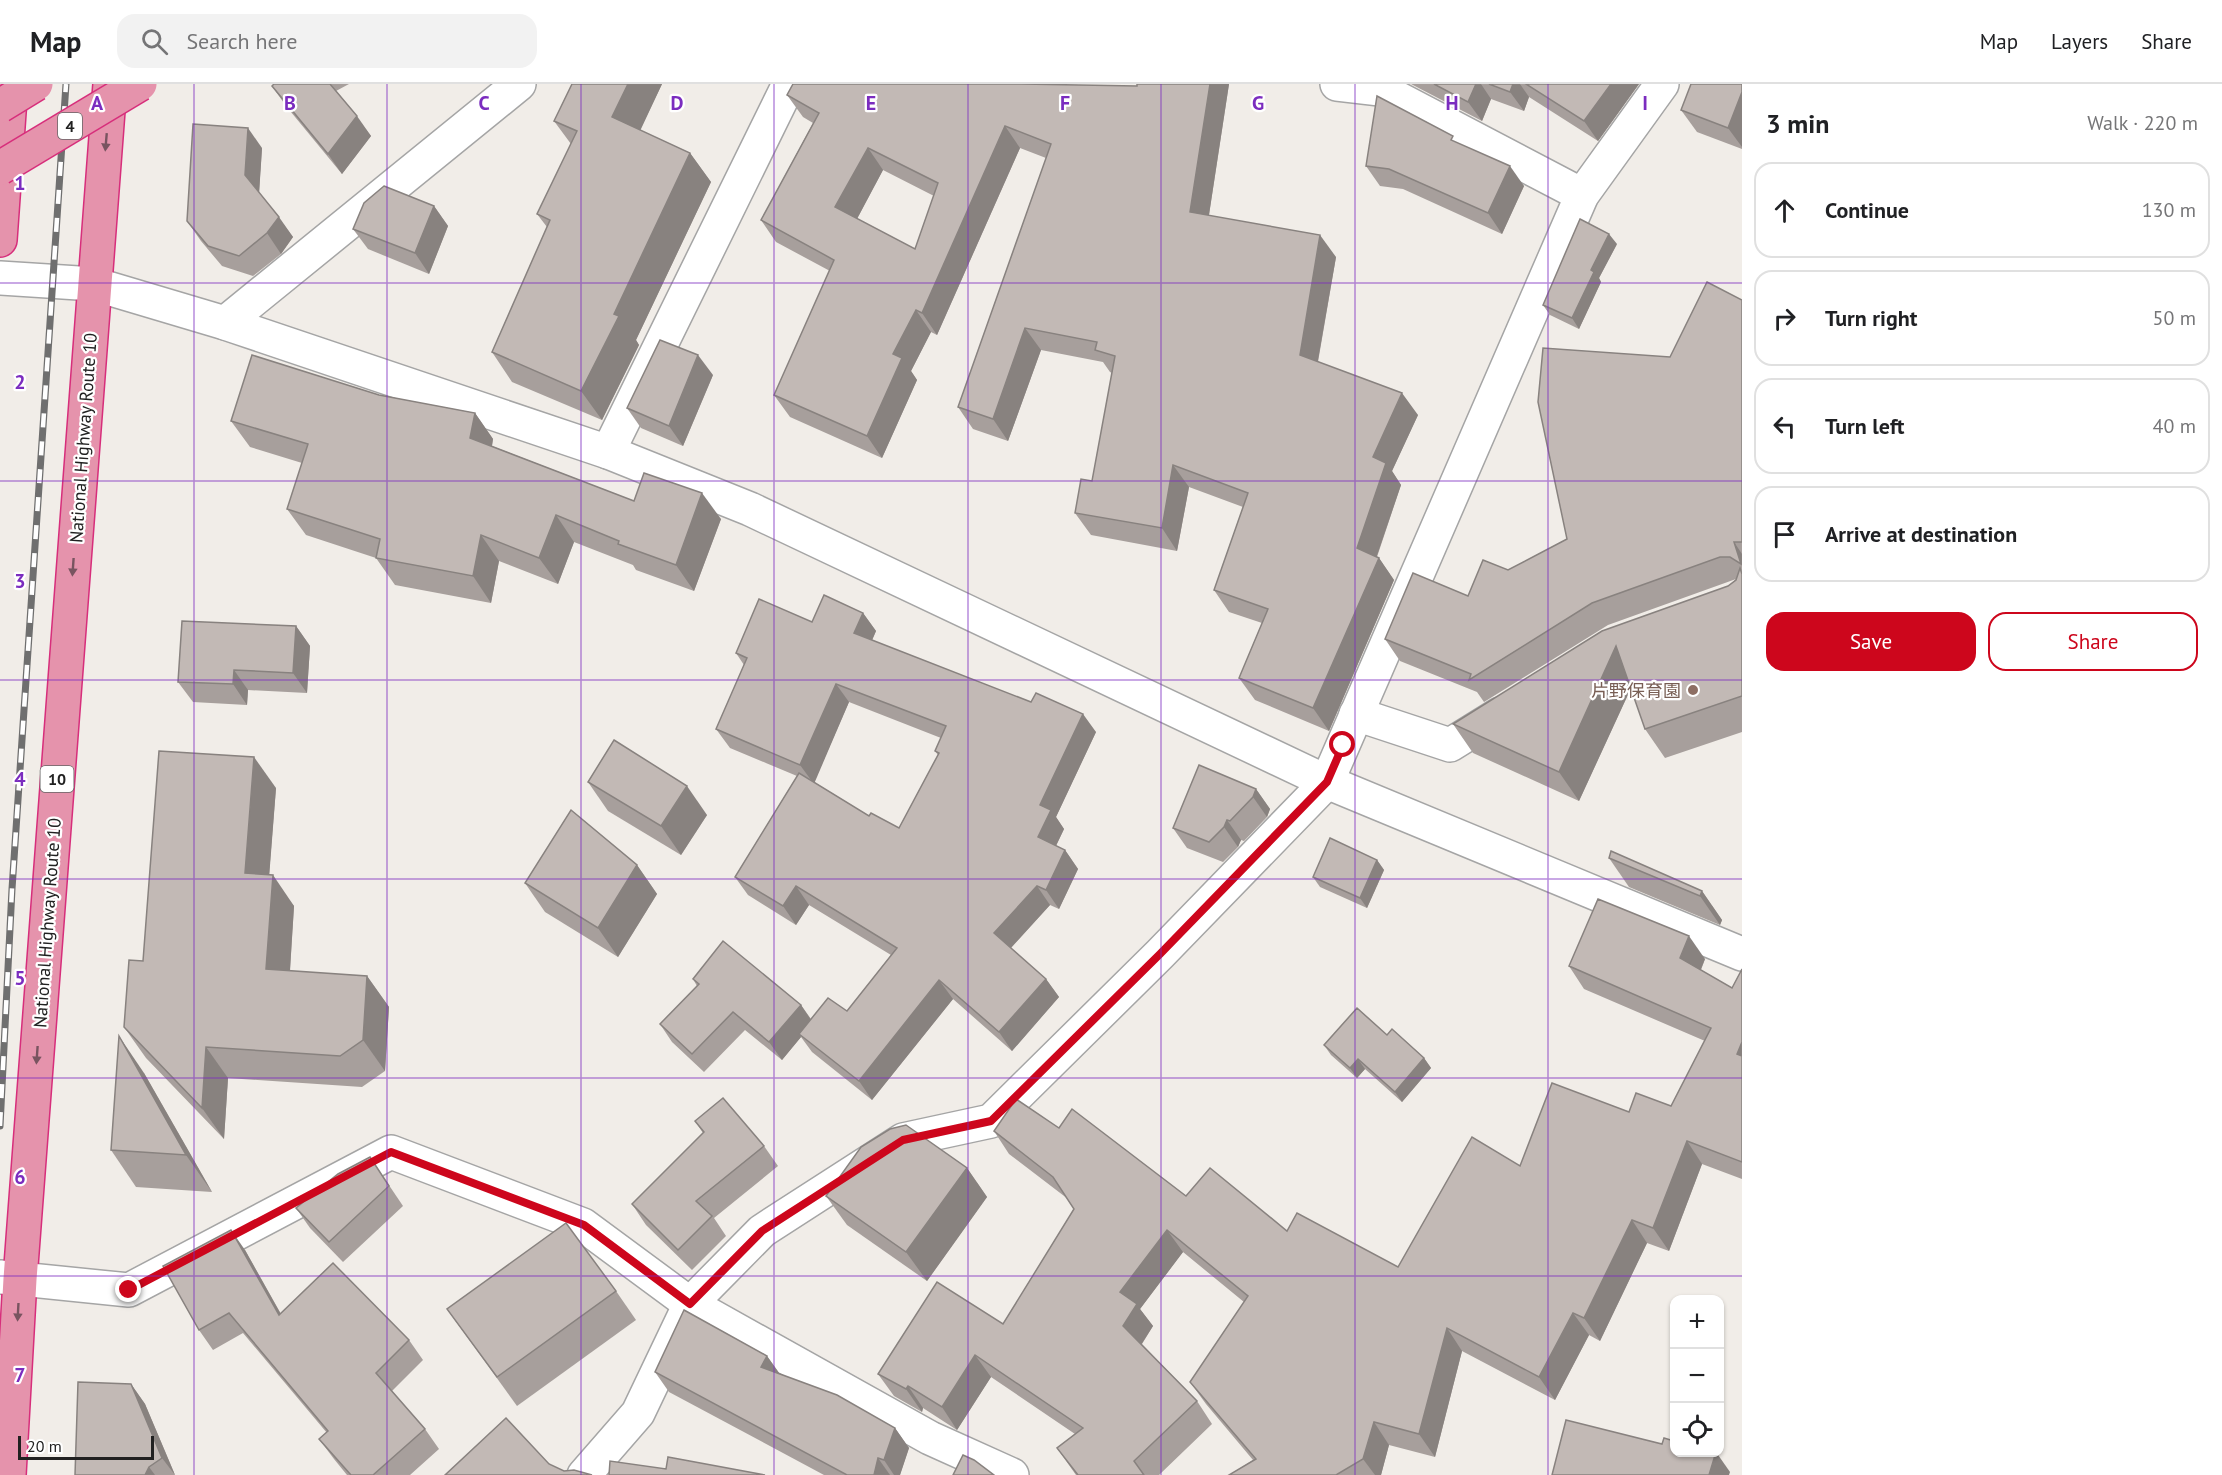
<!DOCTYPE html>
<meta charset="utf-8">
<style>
body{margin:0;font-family:"PT Sans","Noto Sans JP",sans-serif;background:#f2f2f2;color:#202124}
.controls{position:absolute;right:18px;bottom:18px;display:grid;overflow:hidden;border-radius:12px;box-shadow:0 2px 4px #0004}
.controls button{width:54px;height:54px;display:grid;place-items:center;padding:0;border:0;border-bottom:2px solid #e0e0e0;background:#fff;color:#202124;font:30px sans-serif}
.scale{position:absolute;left:18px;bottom:15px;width:136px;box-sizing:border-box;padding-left:6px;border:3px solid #212121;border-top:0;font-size:16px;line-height:21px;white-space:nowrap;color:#212121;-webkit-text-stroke:4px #fff;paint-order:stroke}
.stop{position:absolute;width:18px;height:18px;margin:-14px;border:4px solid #cd061c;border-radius:50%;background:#fff}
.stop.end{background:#cd061c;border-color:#fff;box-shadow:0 2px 6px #0008}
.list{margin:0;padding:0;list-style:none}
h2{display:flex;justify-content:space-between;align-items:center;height:78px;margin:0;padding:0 24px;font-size:26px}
h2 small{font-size:20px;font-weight:400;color:#757577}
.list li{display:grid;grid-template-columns:39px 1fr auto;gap:18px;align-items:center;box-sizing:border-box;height:96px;margin:0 12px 12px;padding:0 12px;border:2px solid #e0e0e0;border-radius:18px}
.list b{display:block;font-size:22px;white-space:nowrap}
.list em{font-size:20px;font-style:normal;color:#757577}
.actions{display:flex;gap:12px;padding:18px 24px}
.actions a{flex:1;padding:14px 0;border:2px solid #cd061c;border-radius:18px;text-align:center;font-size:21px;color:#cd061c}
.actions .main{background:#cd061c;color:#fff}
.icon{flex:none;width:33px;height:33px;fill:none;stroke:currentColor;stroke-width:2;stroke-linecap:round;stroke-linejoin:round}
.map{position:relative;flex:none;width:1742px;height:1391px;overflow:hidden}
header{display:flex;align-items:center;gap:36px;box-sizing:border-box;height:84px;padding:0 30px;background:#fff;border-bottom:2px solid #e0e0e0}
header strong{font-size:28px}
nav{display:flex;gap:33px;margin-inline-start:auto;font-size:21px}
.search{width:420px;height:54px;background:#f2f2f2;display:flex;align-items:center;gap:15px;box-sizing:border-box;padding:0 21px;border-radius:18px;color:#757577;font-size:22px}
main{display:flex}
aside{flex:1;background:#fff}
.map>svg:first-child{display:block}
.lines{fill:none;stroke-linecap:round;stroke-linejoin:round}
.minor-casing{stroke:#a5a5a5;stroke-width:36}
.highway-casing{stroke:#d72e7b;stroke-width:36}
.minor{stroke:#fff;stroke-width:33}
.highway{stroke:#e593ac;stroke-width:33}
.rail-casing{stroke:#6f6f6f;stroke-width:7}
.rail{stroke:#fff;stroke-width:4.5;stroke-dasharray:14;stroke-linecap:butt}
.highway-bridge-casing{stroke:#d72e7b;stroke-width:36;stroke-linecap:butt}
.highway-bridge{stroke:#e593ac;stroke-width:33}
.wall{fill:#a79f9c;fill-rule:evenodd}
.shaded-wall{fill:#88827f}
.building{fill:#c2b9b5;stroke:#88827f;stroke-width:1.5;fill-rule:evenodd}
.oneway{fill:#795460}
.route{stroke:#cd061c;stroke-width:8}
.grid{fill:none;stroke:#7b2cbf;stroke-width:1.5;stroke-opacity:0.55}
.education-dot{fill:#8d6e63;stroke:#fff;stroke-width:2}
.labels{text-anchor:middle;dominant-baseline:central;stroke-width:4.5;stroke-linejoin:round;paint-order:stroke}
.shield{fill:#fff;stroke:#646464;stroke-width:1.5}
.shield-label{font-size:16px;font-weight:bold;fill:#212121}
.street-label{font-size:18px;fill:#212121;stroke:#fff}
.education-label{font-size:18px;fill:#785e54;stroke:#fff;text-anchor:end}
.grid-label{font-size:20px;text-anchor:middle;font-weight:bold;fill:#7b2cbf;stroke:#fff;stroke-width:4.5;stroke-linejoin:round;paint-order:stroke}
</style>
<header>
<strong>Map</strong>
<div class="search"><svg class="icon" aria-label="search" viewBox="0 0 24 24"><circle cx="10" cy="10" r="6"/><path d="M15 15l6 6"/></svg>Search here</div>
<nav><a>Map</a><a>Layers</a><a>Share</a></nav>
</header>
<main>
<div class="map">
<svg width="1742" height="1391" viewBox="0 0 1742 1391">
<rect width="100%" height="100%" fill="#f1ede8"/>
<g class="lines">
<defs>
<g id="minor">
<polyline points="1337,0 1380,5 1582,111"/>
<polyline points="0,194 94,200 225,239 608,368 750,425 1327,698 1742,870"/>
<polyline points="225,239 519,0"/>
<polyline points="608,368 789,0"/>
<polyline points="1356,630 1450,661 1500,630"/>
<polyline points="0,1193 129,1206 391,1068 583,1141 690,1220 930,1354 1012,1391"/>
<polyline points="584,1391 638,1329 690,1220 762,1147 903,1056 991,1037 1160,870 1327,698 1582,111 1662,0"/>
</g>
<g id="highway">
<polyline points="0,156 11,0"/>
<polyline points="9,1391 20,1195 110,0"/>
</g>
</defs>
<use href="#minor" class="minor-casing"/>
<use href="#highway" class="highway-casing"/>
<use href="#minor" class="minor"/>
<use href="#highway" class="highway"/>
<defs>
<polyline id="rail" points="0,1042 12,805 66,0"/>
</defs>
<use href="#rail" class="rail-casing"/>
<use href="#rail" class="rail"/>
<defs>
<g id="highway-bridge">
<polyline points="0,22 36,0"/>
<polyline points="0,84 140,0"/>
</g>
</defs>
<use href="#highway-bridge" class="highway-bridge-casing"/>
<use href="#highway-bridge" class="highway-bridge"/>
</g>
<g class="wall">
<polygon points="274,0 349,0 336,7 371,52 342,90 286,22 272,2"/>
<polygon points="572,0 662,0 640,46 690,69 711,98 636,256 639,261 602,336 512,298 492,268 547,143 537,130 571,60 554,37"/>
<path d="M1137,0H1229L1209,131L1336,173L1318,278L1418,331L1392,387L1401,401L1377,473L1379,474L1394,496L1329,647L1255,616L1239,594L1262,539L1229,528L1214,506L1243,423L1189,403L1177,467L1091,451L1075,429L1092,397L1112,289L1110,288L1103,278L1041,266L1008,357L973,345L958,323L1046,74L1020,64L937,251L931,248L911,287L917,296L882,374L790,333L774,311L830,187L776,158L761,136L813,39L803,33L787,11L1137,2ZM883,86L934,112L915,165L857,135Z"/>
<polygon points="1411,0 1639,0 1598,57 1529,13 1524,27 1491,15 1482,37"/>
<polygon points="1742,0 1742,65 1697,48 1681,26"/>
<polygon points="1458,59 1524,102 1502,150 1403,105 1380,102 1366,82"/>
<polygon points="262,64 259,108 293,153 281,170 253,192 222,182 201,157 187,137"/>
<polygon points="434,122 448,142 429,190 368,165 353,145"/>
<polygon points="1617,160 1599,194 1601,198 1579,245 1550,231 1543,221"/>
<polygon points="1742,216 1742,648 1665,674 1645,645 1631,604 1579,717 1473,669 1453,640 1728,502 1736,495 1608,541 1484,618 1477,608 1400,577 1385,555 1468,512 1508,486 1567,455 1670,273"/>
<polygon points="713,291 683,362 641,344 627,324"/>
<polygon points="379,311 475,329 493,355 492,362 634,417 721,435 694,507 636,486 633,481 574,458 558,500 499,477 491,519 395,501 376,474 306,451 287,425 302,379 250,363 231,337"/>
<path d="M863,529L876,547L872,556L1096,648L1056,733L1064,745L1056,762L1065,766L1078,785L1059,825L1050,821L1011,864L1046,895L1059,913L1012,967L953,915L872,1016L812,968L801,953L782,976L745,946L704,988L672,958L660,940L697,902L693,895L801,921L811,935L847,927L891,871L809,821L796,841L748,811L735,793L797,692L730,664L716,645L744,581L736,569L812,538ZM849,618L941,654L935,667L938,671L899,744L869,732L814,698Z"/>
<polygon points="296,542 310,562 307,609 248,606 247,621 193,618 178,598"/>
<polygon points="588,698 707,731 681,771 608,727"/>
<polygon points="276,704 269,791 294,822 290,887 367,892 389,923 385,987 362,1003 228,994 224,1055 146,974 124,943 143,877"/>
<polygon points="1256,705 1270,725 1267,733 1244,757 1241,756 1238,763 1223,778 1187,764 1173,744"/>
<polygon points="1609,774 1702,807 1722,836 1720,841 1629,803"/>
<polygon points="1377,776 1384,786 1367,824 1320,803 1313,793"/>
<polygon points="637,781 657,810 618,873 545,828 525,799"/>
<polygon points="1705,875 1701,886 1732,904 1742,885 1742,1095 1702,1080 1669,1167 1647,1159 1600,1257 1589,1251 1555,1316 1462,1267 1435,1373 1389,1361 1381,1391 1229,1391 1253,1376 1206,1320 1190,1298 1244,1218 1183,1168 1140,1225 1153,1242 1142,1260 1197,1317 1212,1340 1159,1391 1076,1391 1057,1364 1075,1350 991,1293 957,1346 923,1324 922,1328 894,1312 878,1290 1003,1240 1074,1125 1068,1115 1009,1070 994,1047 1059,1044 1186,1112 1287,1147 1398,1183 1520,1082 1629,1028 1671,1022 1705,957 1584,905 1569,882"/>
<polygon points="1387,951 1424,974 1431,984 1402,1018 1365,985 1357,994 1331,971 1324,961"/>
<polygon points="144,989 212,1108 136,1103 111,1066"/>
<polygon points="695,1037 764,1062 778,1082 714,1134 726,1152 692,1186 646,1141 632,1120 703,1049"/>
<polygon points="370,1073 403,1122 343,1178 310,1144 296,1124"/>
<polygon points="967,1084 987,1113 927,1197 847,1141 826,1112"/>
<polygon points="245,1166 281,1230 409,1256 423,1276 392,1307 425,1345 439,1365 410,1391 347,1391 334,1375 319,1355 327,1349 243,1249 213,1266 199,1246"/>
<polygon points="616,1207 636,1236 517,1322 447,1225"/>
<polygon points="767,1272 780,1290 895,1344 909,1364 900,1391 824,1391 669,1308 655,1288"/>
<polygon points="131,1300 145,1320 175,1391 75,1391"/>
</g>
<g class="shaded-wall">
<polygon points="628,0 662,0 633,62 612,33"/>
<polygon points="1210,0 1229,0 1206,150 1190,128"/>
<polygon points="1476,0 1481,0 1491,15 1482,37 1468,18"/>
<polygon points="1513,0 1520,0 1529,13 1524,27 1510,8"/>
<polygon points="1611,0 1639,0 1598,57 1584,37"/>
<polygon points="1742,8 1742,63 1728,44"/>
<polygon points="357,32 371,52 342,90 328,70"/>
<polygon points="1005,42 1020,64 937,251 922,229"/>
<polygon points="248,44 262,64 259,111 245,91"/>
<polygon points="868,64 883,86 851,146 835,123"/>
<polygon points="690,69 711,98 636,256 639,261 602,336 581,307 614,230"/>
<polygon points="1510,82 1524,102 1502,150 1488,129"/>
<polygon points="434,122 448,142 429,190 415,169"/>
<polygon points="279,133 293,153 281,170 267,149"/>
<polygon points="1609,150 1617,160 1599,194 1601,198 1579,245 1572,234 1591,186"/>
<polygon points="1320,151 1336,173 1315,293 1300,271"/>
<polygon points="916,226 931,248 911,287 917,296 882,374 867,352 893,270"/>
<polygon points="1025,244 1041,266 1008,357 993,335"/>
<polygon points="698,271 713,291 683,362 669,342"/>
<polygon points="1402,309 1418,331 1392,387 1401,401 1372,486 1357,464 1373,373"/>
<polygon points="475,329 493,355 489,380 470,354"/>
<polygon points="1173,381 1189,403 1177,467 1162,444"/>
<polygon points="702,409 721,435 694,507 676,481"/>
<polygon points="556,431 574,458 558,500 539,474"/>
<polygon points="481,451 499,477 491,519 473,492"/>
<polygon points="1734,458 1742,470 1742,481 1741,480"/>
<polygon points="1379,474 1394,496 1329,647 1313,624"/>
<polygon points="863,529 876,547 867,568 854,549"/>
<polygon points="296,542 310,562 307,609 293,589"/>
<polygon points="1616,562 1637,591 1579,717 1559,688"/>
<polygon points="234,586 248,606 247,621 233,600"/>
<polygon points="836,600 849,618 814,700 800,681"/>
<polygon points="1083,630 1096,648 1056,733 1064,745 1051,772 1038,753 1040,721"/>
<polygon points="254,673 276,704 267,820 245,789"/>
<polygon points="687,702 707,731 681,771 661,742"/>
<polygon points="1256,705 1270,725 1267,733 1253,713"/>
<polygon points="1227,736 1241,756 1238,763 1224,743"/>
<polygon points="1065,766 1078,785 1059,825 1046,806"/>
<polygon points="1377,776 1384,786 1367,824 1360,814"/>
<polygon points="637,781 657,810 618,873 598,844"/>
<polygon points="273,791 294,822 288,916 266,885"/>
<polygon points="796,802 809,821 796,841 783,822"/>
<polygon points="1037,802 1050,821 1007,868 994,849"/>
<polygon points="1702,807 1722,836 1720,841 1700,812"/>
<polygon points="1689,852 1705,875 1696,897 1680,874"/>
<polygon points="367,892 389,923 385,987 363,956"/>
<polygon points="1046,895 1059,913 1012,967 999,948"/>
<polygon points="939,896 953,915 872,1016 859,997"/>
<polygon points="801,921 813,939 799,950 801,953 782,976 769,958"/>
<polygon points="119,952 144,989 212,1108 186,1071"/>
<polygon points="1742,958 1742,977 1737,970"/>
<polygon points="206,963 228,994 224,1055 202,1024"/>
<polygon points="1424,974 1431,984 1402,1018 1395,1008"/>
<polygon points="1358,975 1365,985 1357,994 1350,984"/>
<polygon points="1687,1057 1702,1080 1669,1167 1653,1144"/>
<polygon points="967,1084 987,1113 927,1197 906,1168"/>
<polygon points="1632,1136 1647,1159 1600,1257 1584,1234"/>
<polygon points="231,1146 245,1166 293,1252 279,1231"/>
<polygon points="1167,1146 1183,1168 1140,1225 1153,1242 1139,1264 1123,1242 1120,1208"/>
<polygon points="1573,1229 1589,1251 1555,1316 1539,1293"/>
<polygon points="1447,1244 1462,1267 1435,1373 1419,1350"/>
<polygon points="975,1271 991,1293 957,1346 942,1323"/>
<polygon points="767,1272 781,1292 761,1283"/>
<polygon points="131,1300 145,1320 175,1391 162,1374"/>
<polygon points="908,1302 923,1324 922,1328 906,1305"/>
<polygon points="1374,1338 1389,1361 1381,1391 1375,1391 1363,1375"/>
<polygon points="895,1344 909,1364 900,1391 894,1391 884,1376"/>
<polygon points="1716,1368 1730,1388 1729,1391 1709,1391"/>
<polygon points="878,1374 890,1391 874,1391"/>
<polygon points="149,1383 155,1391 145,1391"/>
</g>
<g class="building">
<polygon points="274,0 330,0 357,32 328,70 272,2"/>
<polygon points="572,0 628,0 612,33 690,69 614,230 619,232 581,307 492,268 550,136 537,130 577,47 554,37"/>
<path d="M793,0H1021L1137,2V0H1210L1190,128L1320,151L1300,271L1402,309L1373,373L1386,379L1357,464L1379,474L1313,624L1239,594L1268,525L1214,506L1248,409L1173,381L1162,444L1075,429L1081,395L1092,397L1115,272L1095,266L1097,258L1025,244L993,335L958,323L1051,60L1005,42L922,229L916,226L893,270L902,274L867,352L774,311L834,176L761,136L819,29L787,11ZM868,64L938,99L915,165L835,123Z"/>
<polygon points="1434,0 1476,0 1468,18"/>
<polygon points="1489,0 1513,0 1510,8"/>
<polygon points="1526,0 1611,0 1584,37"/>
<polygon points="1691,0 1742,0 1742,8 1728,44 1681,26"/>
<polygon points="1377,12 1453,52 1451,56 1510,82 1488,129 1389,85 1366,82"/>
<polygon points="193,40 248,44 245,91 279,133 267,149 239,172 208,162 187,137"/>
<polygon points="384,102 434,122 415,169 353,145 364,119"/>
<polygon points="1580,135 1609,150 1591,186 1594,188 1572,234 1543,221"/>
<polygon points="1707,198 1742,216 1742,458 1734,458 1741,480 1730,473 1720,473 1592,519 1469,596 1471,590 1385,555 1413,489 1468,512 1483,476 1508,486 1567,455 1538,318 1543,264 1670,273"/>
<polygon points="660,256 698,271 669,342 627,324"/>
<polygon points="252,271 379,311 475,329 470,354 634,417 644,389 702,409 676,481 618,460 619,457 556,431 539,474 481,451 473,492 376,474 380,455 287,425 308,360 231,337"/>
<polygon points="1740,484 1742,490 1742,612 1645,645 1616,562 1559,688 1453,640 1602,547 1728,502 1736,496"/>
<polygon points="824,511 863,529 854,549 1031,618 1036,609 1083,630 1040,721 1051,726 1038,753 1065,766 1046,806 1037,802 994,849 1046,895 999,948 939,896 859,997 799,950 828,914 847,927 897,864 796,802 783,822 735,793 799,689 869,732 871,729 899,744 939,669 935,667 946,642 836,600 800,681 716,645 747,574 736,569 759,515 812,538"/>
<polygon points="182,537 296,542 293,589 234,586 233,600 178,598"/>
<polygon points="614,656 687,702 661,742 588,698"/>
<polygon points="159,667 254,673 245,789 273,791 266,885 367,892 363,956 340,972 206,963 202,1024 124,943 129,876 143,877"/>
<polygon points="1199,681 1256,705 1253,713 1230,737 1227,736 1224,743 1209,758 1173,744"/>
<polygon points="571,726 637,781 598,844 525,799"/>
<polygon points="1330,754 1377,776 1360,814 1313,793"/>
<polygon points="1611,767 1702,807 1700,812 1609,774"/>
<polygon points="1598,815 1689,852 1680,874 1732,904 1742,885 1742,958 1737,970 1742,972 1742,1078 1687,1057 1653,1144 1632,1136 1584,1234 1573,1229 1539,1293 1447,1244 1419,1350 1374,1338 1363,1375 1336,1391 1229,1391 1256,1375 1190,1298 1248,1212 1167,1146 1120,1208 1137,1220 1123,1242 1197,1317 1134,1377 1144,1391 1078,1391 1057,1364 1083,1344 975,1271 942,1323 908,1302 906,1305 878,1290 937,1198 1003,1240 1074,1125 1053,1093 994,1047 1016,1015 1059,1044 1072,1025 1186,1112 1210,1084 1287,1147 1297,1129 1398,1183 1472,1053 1520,1082 1552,999 1629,1028 1636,1009 1671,1022 1711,944 1569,882"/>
<polygon points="723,857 801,921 769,958 733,928 692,970 660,940 699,900 693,895"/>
<polygon points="1357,924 1387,951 1392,945 1424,974 1395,1008 1358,975 1350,984 1324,961"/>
<polygon points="119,952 186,1071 111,1066"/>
<polygon points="723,1014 764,1062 696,1117 712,1132 678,1166 632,1120 704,1048 695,1037"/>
<polygon points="906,1041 967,1084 906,1168 826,1112 861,1063 890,1045"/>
<polygon points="370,1073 389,1102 329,1158 296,1124 338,1090"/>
<polygon points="566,1139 616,1207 497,1293 447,1225"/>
<polygon points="231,1146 279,1231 333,1179 409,1256 376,1289 425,1345 373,1391 351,1391 319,1355 328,1347 229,1229 199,1246 163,1182"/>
<polygon points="684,1226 767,1272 761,1283 837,1311 895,1344 884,1376 878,1374 874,1391 847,1391 655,1288"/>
<polygon points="78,1298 131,1300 162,1374 149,1383 145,1391 75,1391"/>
<polygon points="506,1334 549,1380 564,1387 574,1386 592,1391 445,1391"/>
<polygon points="1566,1336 1662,1360 1664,1354 1674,1357 1674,1368 1716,1368 1709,1391 1552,1391"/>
<polygon points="963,1371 974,1376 994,1391 953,1391"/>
<polygon points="668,1373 765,1391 609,1391 610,1377 666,1385"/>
</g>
<defs><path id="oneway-solid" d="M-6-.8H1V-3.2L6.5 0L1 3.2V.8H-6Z" transform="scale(1.5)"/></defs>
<g class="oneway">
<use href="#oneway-solid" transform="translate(106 58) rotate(95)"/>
<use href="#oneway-solid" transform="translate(73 483) rotate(94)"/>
<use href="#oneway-solid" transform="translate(37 971) rotate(94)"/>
<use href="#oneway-solid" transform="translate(18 1228) rotate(93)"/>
</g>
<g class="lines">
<polyline class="route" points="129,1206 391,1068 584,1141 690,1220 762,1147 903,1056 991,1037 1160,870 1327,698 1343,661"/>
</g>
<path class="grid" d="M194,0V1391M387,0V1391M581,0V1391M774,0V1391M968,0V1391M1161,0V1391M1355,0V1391M1548,0V1391M0,199H1742M0,397H1742M0,596H1742M0,795H1742M0,994H1742M0,1192H1742"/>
<circle class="education-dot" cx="1693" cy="606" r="6"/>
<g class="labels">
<g class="shield">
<rect x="58" y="29" width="24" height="26" rx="4.5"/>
<rect x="40.5" y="682" width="33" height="26" rx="4.5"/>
</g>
<g class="shield-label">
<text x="70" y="42">4</text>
<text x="57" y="695">10</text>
</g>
<g class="street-label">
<text transform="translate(83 354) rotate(-86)">National Highway Route 10</text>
<text transform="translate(47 839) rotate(-86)">National Highway Route 10</text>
</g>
<g class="education-label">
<text x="1681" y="606">片野保育園</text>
</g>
</g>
<g class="grid-label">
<text x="97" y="26">A</text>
<text x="290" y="26">B</text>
<text x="484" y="26">C</text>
<text x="677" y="26">D</text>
<text x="871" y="26">E</text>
<text x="1065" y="26">F</text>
<text x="1258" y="26">G</text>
<text x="1452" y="26">H</text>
<text x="1645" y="26">I</text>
<text x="20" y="106">1</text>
<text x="20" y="305">2</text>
<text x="20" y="504">3</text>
<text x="20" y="702">4</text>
<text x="20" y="901">5</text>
<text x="20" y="1100">6</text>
<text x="20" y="1298">7</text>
</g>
</svg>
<div class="controls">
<button>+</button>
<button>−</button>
<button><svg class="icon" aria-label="locate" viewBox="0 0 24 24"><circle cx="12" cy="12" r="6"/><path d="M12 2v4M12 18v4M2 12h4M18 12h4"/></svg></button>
</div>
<div class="scale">20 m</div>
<div class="stop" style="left:1343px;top:661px"></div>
<div class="stop end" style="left:129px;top:1206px"></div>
</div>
<aside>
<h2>3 min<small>Walk · 220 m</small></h2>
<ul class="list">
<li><svg class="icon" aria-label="ahead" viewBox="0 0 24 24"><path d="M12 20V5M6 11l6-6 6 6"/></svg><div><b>Continue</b></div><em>130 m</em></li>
<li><svg class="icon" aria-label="right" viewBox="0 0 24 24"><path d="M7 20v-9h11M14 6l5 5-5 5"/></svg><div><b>Turn right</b></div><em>50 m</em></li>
<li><svg class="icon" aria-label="left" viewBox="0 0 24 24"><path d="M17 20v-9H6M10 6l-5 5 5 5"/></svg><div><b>Turn left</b></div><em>40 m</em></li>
<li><svg class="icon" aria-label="arrive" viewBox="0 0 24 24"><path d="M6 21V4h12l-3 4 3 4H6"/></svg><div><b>Arrive at destination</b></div></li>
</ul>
<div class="actions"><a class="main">Save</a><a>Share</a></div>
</aside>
</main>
